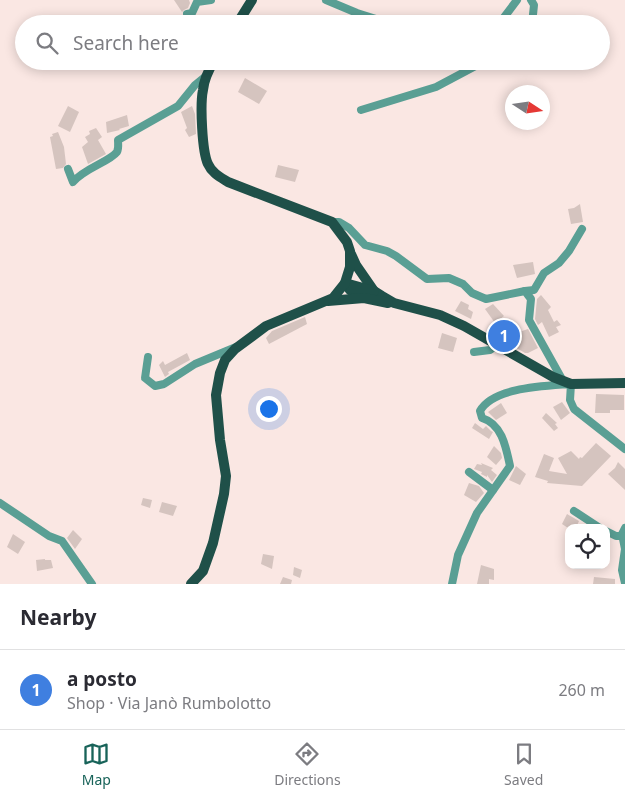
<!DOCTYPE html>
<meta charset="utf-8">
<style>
body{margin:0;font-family:"Noto Sans",sans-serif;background:#f7f7f7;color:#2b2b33}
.controls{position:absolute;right:15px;bottom:15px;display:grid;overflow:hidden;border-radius:10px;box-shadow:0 2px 12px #0003}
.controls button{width:45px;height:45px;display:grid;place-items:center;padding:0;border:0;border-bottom:1px solid #e1e1e2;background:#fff;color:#2b2b33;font:25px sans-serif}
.compass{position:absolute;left:505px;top:85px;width:45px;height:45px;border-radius:50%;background:#fff;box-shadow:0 2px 12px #0003;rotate:102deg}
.you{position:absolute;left:268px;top:408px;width:18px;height:18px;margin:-12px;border:4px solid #fff;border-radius:50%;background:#1a73e8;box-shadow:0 0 0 8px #1a73e833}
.badge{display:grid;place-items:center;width:32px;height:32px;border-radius:50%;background:#186359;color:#fff;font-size:16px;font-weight:700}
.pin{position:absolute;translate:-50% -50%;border:2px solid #fff;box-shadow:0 1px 5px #0006}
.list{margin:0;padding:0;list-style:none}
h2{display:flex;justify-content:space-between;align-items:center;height:65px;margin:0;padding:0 20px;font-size:21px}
h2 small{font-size:16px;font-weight:400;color:#7c7c81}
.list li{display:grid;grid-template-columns:32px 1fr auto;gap:15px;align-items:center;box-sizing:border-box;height:80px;padding:0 20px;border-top:1px solid #e1e1e2}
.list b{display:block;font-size:19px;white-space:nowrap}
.list p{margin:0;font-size:16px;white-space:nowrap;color:#7c7c81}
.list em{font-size:16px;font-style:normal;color:#7c7c81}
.icon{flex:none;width:28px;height:28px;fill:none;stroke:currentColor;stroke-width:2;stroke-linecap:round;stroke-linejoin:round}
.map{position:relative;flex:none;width:625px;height:584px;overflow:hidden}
.search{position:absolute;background:#fff;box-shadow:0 2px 12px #0003;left:15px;right:15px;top:15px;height:55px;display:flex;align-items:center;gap:12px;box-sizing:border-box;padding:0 18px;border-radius:28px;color:#7c7c81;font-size:19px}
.sheet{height:145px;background:#fff}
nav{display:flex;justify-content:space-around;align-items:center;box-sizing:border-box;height:70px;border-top:1px solid #e1e1e2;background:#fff;font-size:14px;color:#7c7c81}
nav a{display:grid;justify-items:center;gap:2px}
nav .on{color:#186359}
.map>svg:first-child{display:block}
.building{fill:#d5c4bf}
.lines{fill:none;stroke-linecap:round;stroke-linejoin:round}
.minor{stroke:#5a9f94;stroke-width:8}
.major{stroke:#1f5049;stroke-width:10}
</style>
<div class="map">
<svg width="625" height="584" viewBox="0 0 625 584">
<rect width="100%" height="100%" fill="#fae7e3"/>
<g class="building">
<polygon points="174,0 189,0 190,3 188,8 184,10 182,12"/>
<polygon points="245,78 267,91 259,104 238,92"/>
<polygon points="68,106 79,112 70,132 58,126"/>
<polygon points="192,106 195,114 196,134 189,137 185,130 187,128 181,112"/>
<polygon points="127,115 129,126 119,129 120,130 107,133 106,122"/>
<polygon points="96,128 102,137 98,140 106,154 88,164 82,147 88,142 85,137 90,134 89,131"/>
<polygon points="58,132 64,147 66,164 63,168 56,169 50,137 53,136 52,134"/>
<polygon points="278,165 299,170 295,182 275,177"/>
<polygon points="580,204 583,222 571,224 568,209 574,208"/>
<polygon points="533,262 535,274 517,278 513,265"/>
<polygon points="541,295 551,307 548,310 554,322 557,320 561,325 556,327 559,332 549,337 542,322 538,325 535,319 537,299"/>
<polygon points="461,301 469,305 468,309 473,312 471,319 455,311"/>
<polygon points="493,304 504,316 495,323 485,309"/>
<polygon points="305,317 307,324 269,344 266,338 272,331"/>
<polygon points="513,327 513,334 528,329 538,348 528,353 525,353 513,346 520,345 500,338 499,332"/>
<polygon points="442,333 457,338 453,352 438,348"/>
<polygon points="187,353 190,360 168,372 169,374 165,377 159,365 163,361 165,365"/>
<polygon points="596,394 624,395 624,410 610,410 610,413 595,413"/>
<polygon points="562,402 570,413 561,420 553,407"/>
<polygon points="501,403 507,413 496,420 488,412"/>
<polygon points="546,413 557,423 555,424 558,428 554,431 542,418"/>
<polygon points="475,423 483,429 486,426 491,431 493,432 489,439 472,428"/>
<polygon points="596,443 611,456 582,486 547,483 548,481 535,477 544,454 554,458 549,471 567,474 558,458 571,451 579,459 580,457 582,458"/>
<polygon points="494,446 501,453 502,458 496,465 487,457"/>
<polygon points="618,462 625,469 625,490 608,474 615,468"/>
<polygon points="481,463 493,468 491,470 497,475 492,482 487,475 487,477 481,474 482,472 474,469 477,464 482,465"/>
<polygon points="516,466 526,474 520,485 509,480"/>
<polygon points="469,483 479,486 484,493 476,502 464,495"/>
<polygon points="143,498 152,500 150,508 141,505"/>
<polygon points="162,502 177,506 173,516 159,512"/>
<polygon points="567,514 579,521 576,528 568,528 562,524"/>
<polygon points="73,530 82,539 75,549 67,538"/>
<polygon points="13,534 25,542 18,554 7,547"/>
<polygon points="263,554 274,556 272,569 261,564"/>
<polygon points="45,559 45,560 51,560 53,568 37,571 36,560"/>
<polygon points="481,565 494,569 494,580 489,579 489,584 477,584"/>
<polygon points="294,567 302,570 300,578 293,575"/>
<polygon points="283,577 292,580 291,584 280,584"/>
<polygon points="594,577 615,579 615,584 593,584"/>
</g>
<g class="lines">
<g class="minor">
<polyline points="326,0 357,13 392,24"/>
<polyline points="531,0 534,5 532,24"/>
<polyline points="187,14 192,13 197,2 211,0"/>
<polyline points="499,24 517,0"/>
<polyline points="361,110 436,87 485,61"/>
<path d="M68,169L73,182C85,168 109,162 117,152C119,148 118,144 118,140L178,106L195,85L206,76"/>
<polyline points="332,222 339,222 349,228 365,245 387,251 396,256 427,279 449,278 463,284 472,293 486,299 525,291 531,299 529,320 563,381"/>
<polyline points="525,291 534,290 544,273 559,263 569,251 582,229"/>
<polyline points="474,352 490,350 497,345"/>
<polyline points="148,357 145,378 155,386 164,384 195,364 236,347"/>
<polyline points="469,472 493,490"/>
<polyline points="0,503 49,536 62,541 92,584"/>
<polyline points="574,511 600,528"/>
<polyline points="625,528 622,534 625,549 622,570 625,583"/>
<polyline points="606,531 616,536 623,536"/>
<path d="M452,584L458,555L477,513L510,466C506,447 502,424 482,418L480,411C493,387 546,386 571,384L570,400L574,409L625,449"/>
</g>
<g class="major">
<polyline points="237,24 252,0"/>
<polyline points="351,254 356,265 374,291 382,296 394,303 440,315 464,326 553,377 571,384 625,383"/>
<polyline points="363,297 350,290 345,283 374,291"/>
<polyline points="328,301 364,298 388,303"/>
<path d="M191,584L203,571L213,543L224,494L226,476L220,440L216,395L220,373L225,360L235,349L266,326L333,298L345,283L350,267V251L347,242L332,222L228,182C220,177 212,173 208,164C202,152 200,104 203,90C204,79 208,71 214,61"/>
</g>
</g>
</svg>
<div class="controls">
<button><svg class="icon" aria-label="locate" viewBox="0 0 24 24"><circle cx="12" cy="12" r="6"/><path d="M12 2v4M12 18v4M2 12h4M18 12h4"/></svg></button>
</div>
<svg class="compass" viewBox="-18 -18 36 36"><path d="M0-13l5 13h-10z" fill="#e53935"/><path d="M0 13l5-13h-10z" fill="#7c7c81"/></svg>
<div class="you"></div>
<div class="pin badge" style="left:504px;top:336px;background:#3f7fe0">1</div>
<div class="search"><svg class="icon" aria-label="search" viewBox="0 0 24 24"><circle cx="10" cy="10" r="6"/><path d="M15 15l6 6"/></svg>Search here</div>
</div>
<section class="sheet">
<h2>Nearby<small></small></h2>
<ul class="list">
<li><span class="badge" style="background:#3f7fe0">1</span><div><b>a posto</b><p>Shop · Via Janò Rumbolotto</p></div><em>260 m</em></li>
</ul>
</section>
<nav>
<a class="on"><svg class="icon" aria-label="map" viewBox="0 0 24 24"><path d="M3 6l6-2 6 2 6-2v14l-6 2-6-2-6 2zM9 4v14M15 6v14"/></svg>Map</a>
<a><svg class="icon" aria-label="directions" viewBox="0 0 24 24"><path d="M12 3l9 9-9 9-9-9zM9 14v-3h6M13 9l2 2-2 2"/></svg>Directions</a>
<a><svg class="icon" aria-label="saved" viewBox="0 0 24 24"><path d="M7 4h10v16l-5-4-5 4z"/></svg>Saved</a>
</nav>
